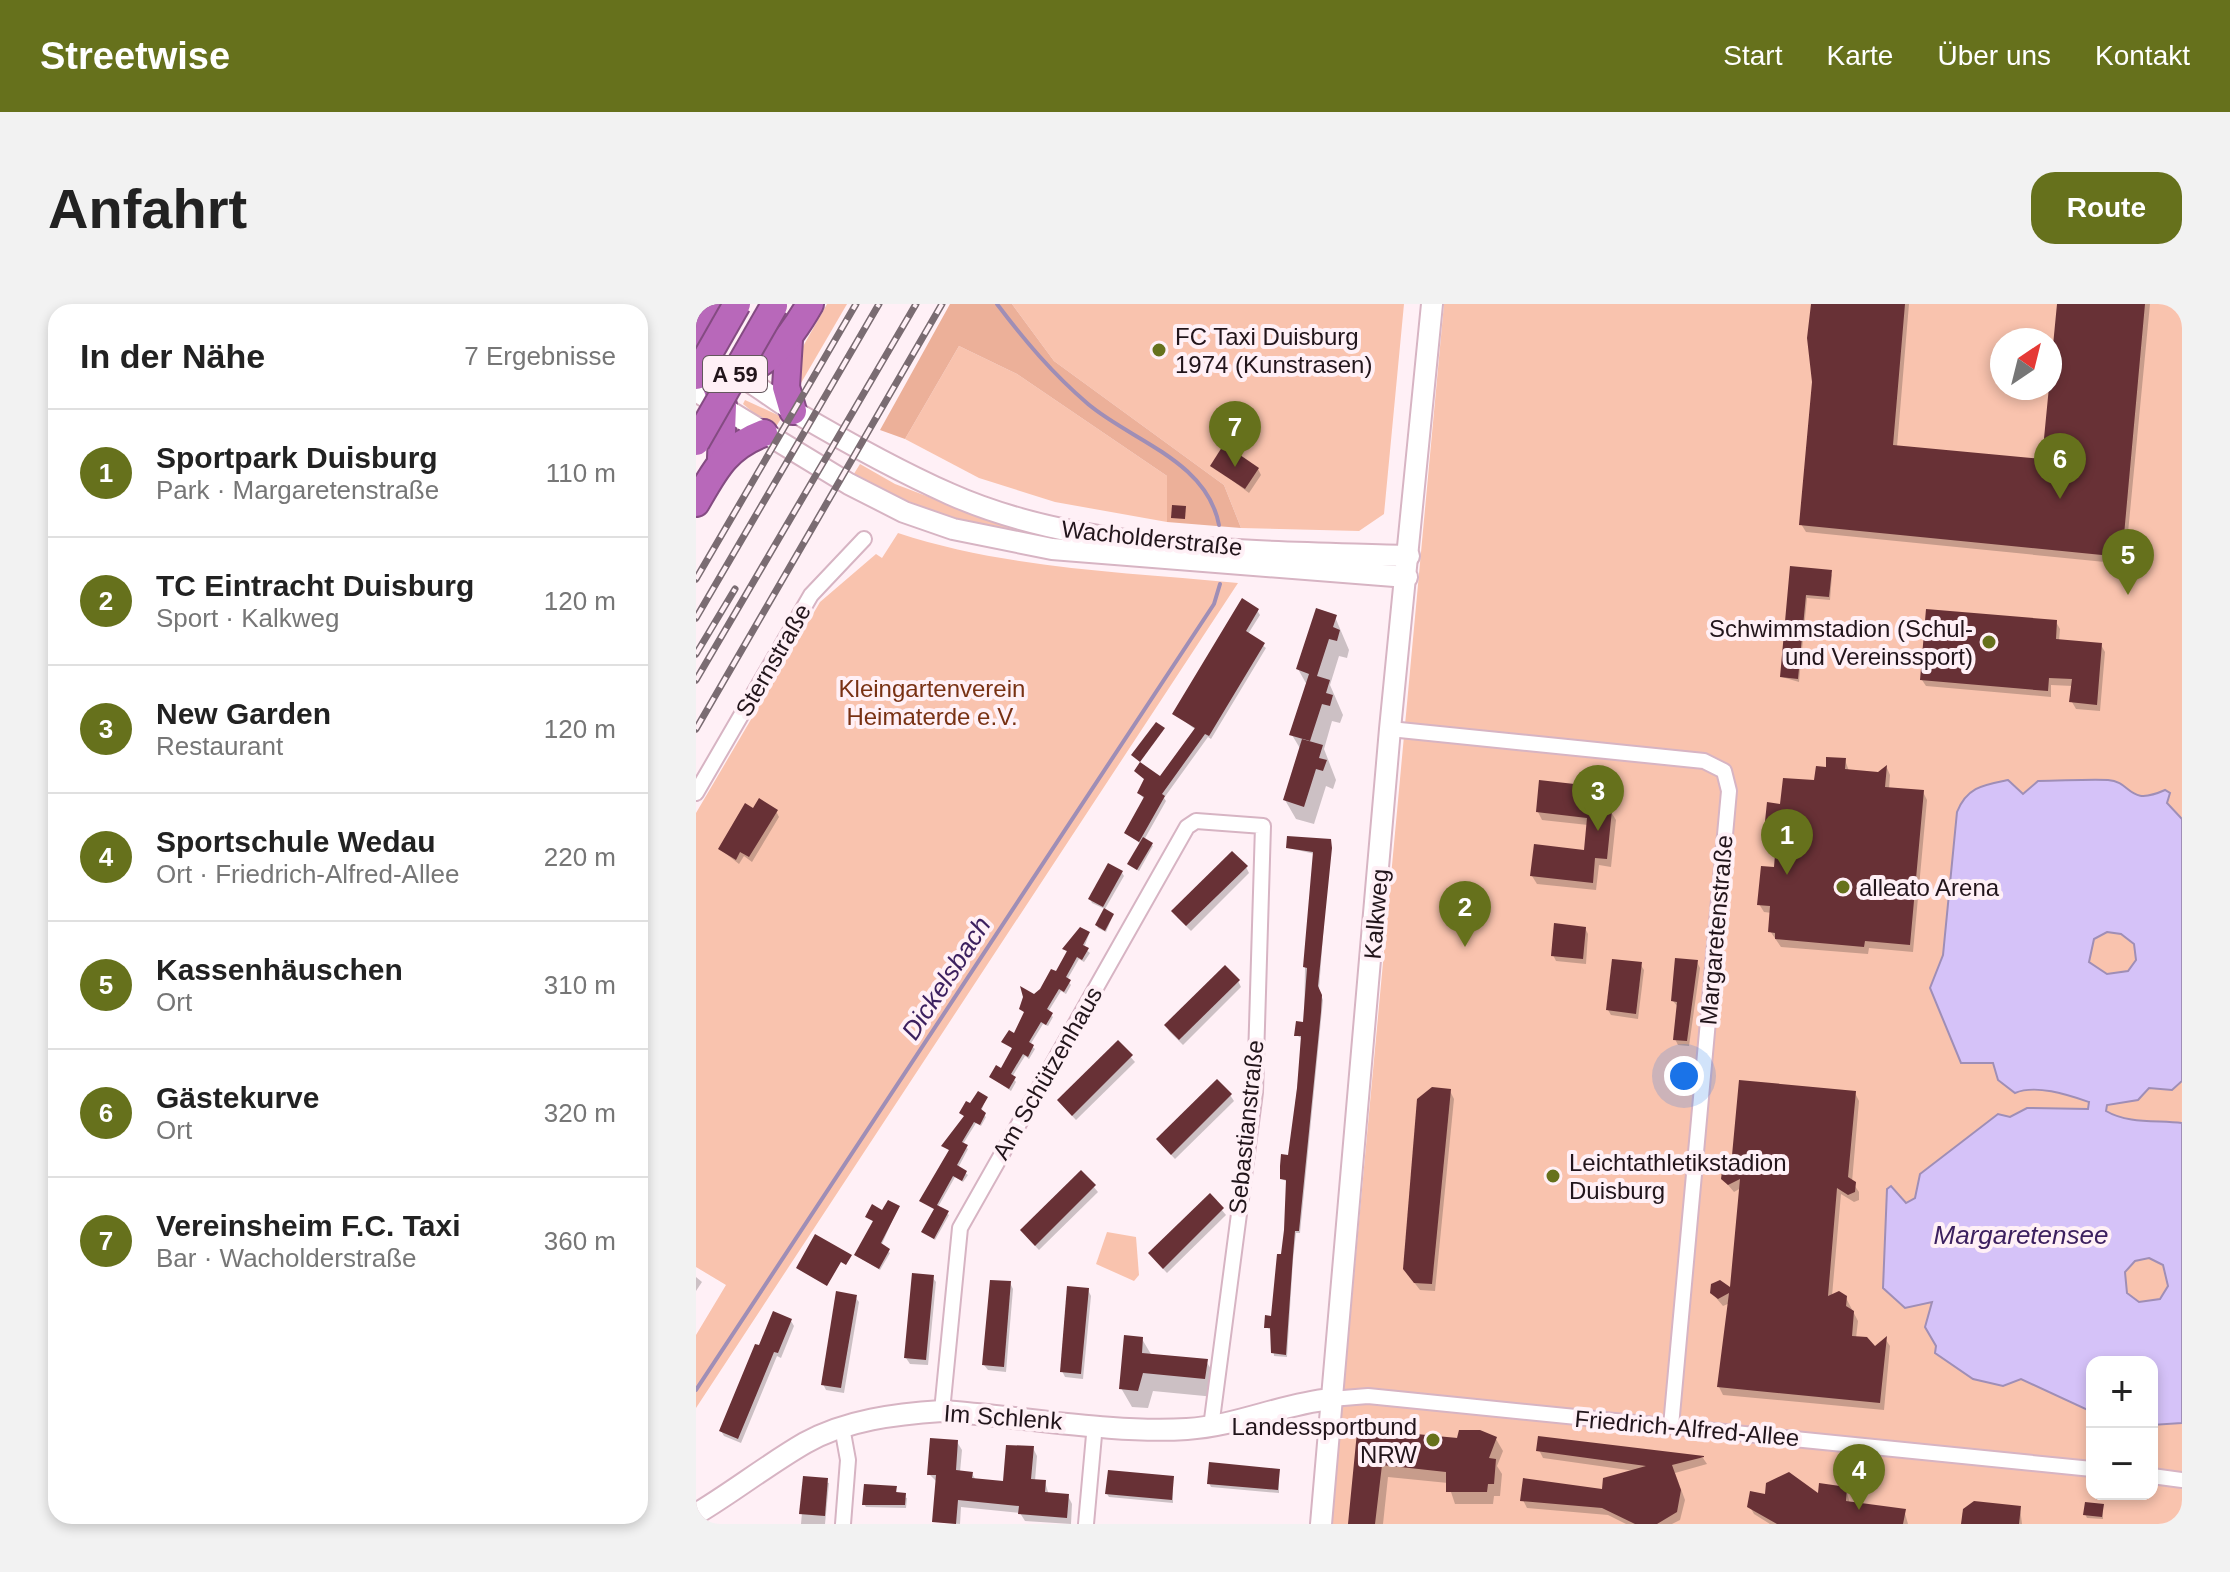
<!DOCTYPE html>
<html lang="de">
<meta charset="utf-8">
<style>
body{margin:0;font-family:Helvetica,sans-serif;background:#f2f2f2;color:#222}
.controls{position:absolute;right:24px;bottom:24px;display:grid;overflow:hidden;border-radius:16px;box-shadow:0 4px 12px #0003}
.controls button{width:72px;height:72px;display:grid;place-items:center;padding:0;border:0;border-bottom:2px solid #e0e0e0;background:#fff;color:#222;font:40px sans-serif}
.compass{position:absolute;left:1294px;top:24px;width:72px;height:72px;border-radius:50%;background:#fff;box-shadow:0 4px 12px #0003;rotate:35deg}
.you{position:absolute;left:988px;top:772px;width:28px;height:28px;margin:-20px;border:6px solid #fff;border-radius:50%;background:#1a73e8;box-shadow:0 0 0 12px #1a73e833}
.badge{display:grid;place-items:center;width:52px;height:52px;border-radius:50%;background:#66711c;color:#fff;font-size:26px;font-weight:700}
.pin{position:absolute;translate:-50% -66px;filter:drop-shadow(0 2px 4px #0008)}
.pin::after{content:'';position:absolute;top:42px;width:28px;height:24px;background:inherit;clip-path:polygon(0 0,100% 0,50% 100%)}
.list{margin:0;padding:0;list-style:none}
h2{display:flex;justify-content:space-between;align-items:center;height:104px;margin:0;padding:0 32px;font-size:34px}
h2 small{font-size:26px;font-weight:400;color:#767676}
.list li{display:grid;grid-template-columns:52px 1fr auto;gap:24px;align-items:center;box-sizing:border-box;height:128px;padding:0 32px;border-top:2px solid #e0e0e0}
.list b{display:block;font-size:30px;white-space:nowrap}
.list p{margin:0;font-size:26px;white-space:nowrap;color:#767676}
.list em{font-size:26px;font-style:normal;color:#767676}
.map{position:relative;flex:none;width:1486px;height:1220px;overflow:hidden;border-radius:24px}
header{display:flex;align-items:center;gap:48px;box-sizing:border-box;height:112px;padding:0 40px;background:#66711c;color:#fff}
header strong{font-size:38px}
nav{display:flex;gap:44px;margin-inline-start:auto;font-size:28px}
.intro{display:flex;align-items:center;justify-content:space-between;box-sizing:border-box;height:192px;padding:0 48px}
h1{margin:0;font-size:56px}
.button{padding:20px 36px;border-radius:24px;background:#66711c;color:#fff;font-size:28px;font-weight:700}
main{display:flex;gap:48px;padding:0 48px}
aside{flex:1;background:#fff;border-radius:24px;box-shadow:0 4px 12px #0003}
.map>svg:first-child{display:block}
.green{fill:#f9c3ae;fill-rule:evenodd}
.forest{fill:#ecb099}
.water{fill:#d5c2f8;stroke:#9f8eb6;stroke-width:2;fill-rule:evenodd}
.shadow{fill:#0003}
.lines{fill:none;stroke-linecap:round;stroke-linejoin:round}
.stream{stroke:#9f8eb6;stroke-width:4}
.building{fill:#683136}
.street-casing{stroke:#d7b4c3;stroke-width:18}
.secondary-casing{stroke:#d7b4c3;stroke-width:24}
.highway-casing{stroke:#844b82;stroke-width:30}
.street{stroke:#fff;stroke-width:14}
.secondary{stroke:#fff;stroke-width:20}
.highway{stroke:#b868ba;stroke-width:26}
.rail-casing{stroke:#7a6c72;stroke-width:7}
.rail{stroke:#fff0f6;stroke-width:4;stroke-dasharray:12;stroke-linecap:butt}
.highway-bridge-casing{stroke:#844b82;stroke-width:30;stroke-linecap:butt}
.highway-bridge{stroke:#b868ba;stroke-width:26}
.poi-dot{fill:#66711c;stroke:#fff0f6;stroke-width:3}
.labels{text-anchor:middle;dominant-baseline:central;stroke-width:8;stroke-linejoin:round;paint-order:stroke}
.shield{fill:#fff0f6;stroke:#64575d;stroke-width:2}
.shield-label{font-size:22px;font-weight:bold;fill:#22151b}
.poi-label{font-size:24px;fill:#22151b;stroke:#fff0f6;text-anchor:start}
.street-label{font-size:24px;fill:#22151b;stroke:#fff0f6}
.park-label{font-size:24px;fill:#783113;stroke:#fff0f6}
.water-label{font-size:26px;font-style:italic;fill:#3c205f;stroke:#fff0f6}
</style>
<header>
<strong>Streetwise</strong>
<nav><a>Start</a><a>Karte</a><a>Über uns</a><a>Kontakt</a></nav>
</header>
<div class="intro"><h1>Anfahrt</h1><a class="button">Route</a></div>
<main>
<aside>
<h2>In der Nähe<small>7 Ergebnisse</small></h2>
<ul class="list">
<li><span class="badge">1</span><div><b>Sportpark Duisburg</b><p>Park · Margaretenstraße</p></div><em>110 m</em></li>
<li><span class="badge">2</span><div><b>TC Eintracht Duisburg</b><p>Sport · Kalkweg</p></div><em>120 m</em></li>
<li><span class="badge">3</span><div><b>New Garden</b><p>Restaurant</p></div><em>120 m</em></li>
<li><span class="badge">4</span><div><b>Sportschule Wedau</b><p>Ort · Friedrich-Alfred-Allee</p></div><em>220 m</em></li>
<li><span class="badge">5</span><div><b>Kassenhäuschen</b><p>Ort</p></div><em>310 m</em></li>
<li><span class="badge">6</span><div><b>Gästekurve</b><p>Ort</p></div><em>320 m</em></li>
<li><span class="badge">7</span><div><b>Vereinsheim F.C. Taxi</b><p>Bar · Wacholderstraße</p></div><em>360 m</em></li>
</ul>
</aside>
<div class="map">
<svg width="1486" height="1220" viewBox="0 0 1486 1220">
<rect width="100%" height="100%" fill="#fff0f6"/>
<g class="green">
<polygon points="131,0 151,0 105,79 102,77 101,53"/>
<polygon points="316,0 708,0 688,210 663,227 545,224 528,181 358,57"/>
<path d="M748,0H1486V1220H635ZM1306,36H1354V84H1306ZM1396,1058H1456V1190H1396Z"/>
<polygon points="263,42 321,70 471,172 471,218 359,198 283,174 209,135"/>
<polygon points="49,96 86,113 78,126 47,100"/>
<polygon points="164,160 199,180 267,206 389,241 313,231 231,208 156,173"/>
<path d="M202,229C312,265 428,268 542,279L0,1104V1031L30,981L0,963V509L124,298L180,250L186,254Z"/>
<polygon points="411,928 440,933 443,971 438,977 400,960"/>
</g>
<polygon class="forest" points="254,0 316,0 358,57 528,181 545,224 471,218 471,172 321,70 263,42 209,135 184,126"/>
<path class="water" d="M1312,476L1327,490L1342,477C1365,477 1389,475 1412,476C1437,478 1431,503 1469,486L1474,489L1471,499L1486,515V777L1476,786L1453,784L1442,796L1411,801L1410,807C1432,820 1461,816 1486,819V1119L1456,1121V1058H1396V1108L1325,1075L1307,1082L1277,1075L1239,1049L1240,1042L1229,1023L1236,998L1209,1004L1187,984L1191,885L1195,882L1210,899L1219,894L1224,870L1302,810L1314,813L1331,804L1392,805L1393,798C1372,791 1340,780 1319,789L1302,776L1297,759H1265L1234,684L1247,651L1261,508C1271,483 1287,481 1312,476ZM1411,628L1425,630L1438,640L1440,656L1432,667L1411,670L1393,658L1398,635ZM1453,954L1467,961L1472,982L1464,995L1443,998L1431,989L1429,968L1439,957Z"/>
<g class="shadow">
<polygon points="1118,0 1213,0 1201,143 1348,158 1363,0 1454,0 1429,260 1110,228 1105,220 1118,78"/>
<polygon points="517,162 562,165 565,171 553,189"/>
<polygon points="1096,264 1134,268 1136,271 1134,296 1111,294 1103,378 1086,373"/>
<polygon points="561,306 564,311 552,330 570,344 515,435 512,433 468,494 470,497 448,536 457,542 443,567 435,562 445,540 430,529 449,496 443,489 450,477 440,467 464,475 500,426 479,410"/>
<polygon points="639,313 653,346 651,354 643,352 634,381 647,411 644,419 636,417 628,445 640,476 637,485 630,482 618,520 600,515 589,496 605,446 596,431 611,381 602,365"/>
<polygon points="1360,318 1364,325 1363,337 1405,341 1409,348 1404,407 1380,405 1376,398 1377,382 1355,381 1355,393 1230,382 1226,376"/>
<polygon points="1149,456 1153,467 1183,470 1191,464 1194,471 1193,485 1227,488 1231,496 1217,648 1173,644 1172,650 1085,643 1074,627 1076,609 1068,608 1063,600 1080,565 1081,545 1074,545 1069,537 1085,502 1120,479 1131,465"/>
<polygon points="904,485 908,493 907,507 915,508 920,516 915,563 903,561 900,586 841,580 836,572 889,548 892,521 846,516 842,508"/>
<polygon points="58,506 80,507 83,513 56,558 48,552 43,560 24,545"/>
<polygon points="634,537 623,686 627,696 604,929 600,929 597,956 591,1053 578,1052 576,1027 570,1023 577,1014 587,953 592,878 586,875 593,853 607,735 600,731 608,720 609,663 619,550 592,544"/>
<polygon points="550,563 553,569 495,627 481,613"/>
<polygon points="426,569 428,572 409,605 396,599 394,595"/>
<polygon points="417,611 410,628 402,624 401,621"/>
<polygon points="889,624 892,630 890,660 860,657 857,651"/>
<polygon points="393,630 388,644 394,649 388,658 383,655 371,676 375,681 370,690 365,687 352,708 357,713 352,722 347,720 334,741 339,745 333,755 329,752 316,773 320,778 315,787 295,773 306,767 317,745 308,738 319,732 329,709 326,705 360,670 372,649 368,645"/>
<polygon points="1001,658 1004,664 993,742 982,741 979,735 982,703 977,697"/>
<polygon points="944,660 948,666 942,715 915,711 912,706"/>
<polygon points="542,677 545,683 487,741 473,727 470,722"/>
<polygon points="422,739 439,758 380,816 367,802"/>
<polygon points="754,787 758,795 739,987 724,986 714,973"/>
<polygon points="1159,789 1163,797 1156,878 1163,888 1163,896 1158,898 1145,890 1136,992 1150,994 1162,1017 1160,1034 1179,1045 1190,1036 1194,1042 1188,1106 1027,1091 1023,1083 1034,999 1027,1002 1016,989 1036,987 1045,884 1038,888 1027,875"/>
<polygon points="534,791 538,797 479,855 466,841"/>
<polygon points="290,794 285,808 290,813 285,822 280,819 267,840 272,845 262,864 272,871 267,878 259,873 242,903 253,911 239,936 227,928 240,906 226,897 254,847 248,842 269,813 266,809"/>
<polygon points="385,868 402,888 343,946 330,932"/>
<polygon points="514,892 530,911 471,969 458,955"/>
<polygon points="202,904 185,942 194,949 184,966 160,951 179,919 171,913"/>
<polygon points="0,973 6,978 0,987"/>
<polygon points="236,973 240,978 232,1061 214,1060 210,1054"/>
<polygon points="314,979 317,985 310,1068 292,1066 288,1061"/>
<polygon points="392,986 395,992 387,1075 369,1073 366,1067"/>
<polygon points="159,993 163,998 148,1089 130,1086 127,1080"/>
<polygon points="95,1017 98,1022 85,1054 81,1052 45,1139 28,1132 25,1127 64,1044"/>
<polygon points="446,1035 456,1052 510,1057 521,1075 519,1093 457,1087 452,1104 436,1103 425,1084"/>
<polygon points="663,1131 800,1135 807,1147 801,1162 806,1170 804,1192 798,1192 797,1200 759,1200 752,1179 692,1173 687,1220 654,1220"/>
<polygon points="844,1134 1007,1154 1011,1160 979,1169 989,1196 984,1216 976,1220 930,1220 912,1211 831,1204 827,1196 907,1187 939,1167 847,1154 843,1146"/>
<polygon points="261,1138 266,1146 264,1168 276,1170 280,1176 309,1179 337,1144 341,1152 339,1177 349,1178 353,1191 372,1192 376,1200 375,1220 329,1217 324,1209 265,1203 264,1220 243,1218 241,1178 233,1170"/>
<polygon points="583,1166 583,1189 515,1183 513,1179"/>
<polygon points="109,1174 133,1179 129,1220 105,1220"/>
<polygon points="477,1174 477,1199 413,1193 411,1190"/>
<polygon points="200,1184 201,1191 211,1194 210,1204 170,1203 168,1200"/>
<polygon points="1150,1184 1154,1200 1208,1206 1212,1220 1074,1220 1058,1210 1054,1203 1070,1192 1124,1192"/>
<polygon points="1407,1202 1407,1215 1391,1214 1389,1210"/>
<polygon points="1324,1204 1326,1220 1267,1220"/>
</g>
<g class="lines">
<g class="stream">
<path d="M301,0C329,37 356,69 392,100C436,137 511,157 523,221"/>
<polyline points="0,1086 518,300 524,280"/>
</g>
</g>
<g class="building">
<polygon points="1115,0 1209,0 1197,141 1346,155 1361,0 1449,0 1426,253 1103,221 1116,78 1111,34"/>
<polygon points="528,140 563,164 549,185 514,162"/>
<polygon points="476,201 490,202 489,215 475,214"/>
<polygon points="1094,262 1136,266 1133,293 1110,291 1102,375 1084,373"/>
<polygon points="546,294 563,305 550,327 569,339 513,432 509,430 466,490 469,492 443,538 428,529 448,493 441,489 448,475 438,467 444,458 464,472 499,424 476,410"/>
<polygon points="620,304 641,311 637,323 644,326 641,337 633,335 621,372 634,376 630,389 637,391 634,402 626,400 614,437 593,431 613,370 600,365"/>
<polygon points="1230,305 1361,316 1360,335 1406,339 1401,401 1373,398 1376,375 1353,374 1352,387 1224,376"/>
<polygon points="460,418 469,424 444,458 435,451"/>
<polygon points="606,435 627,441 623,454 631,456 627,467 620,465 608,503 587,496"/>
<polygon points="1130,453 1150,454 1149,465 1182,468 1191,461 1189,483 1228,486 1214,641 1169,637 1168,643 1079,635 1079,629 1072,628 1074,602 1061,601 1065,562 1078,563 1080,538 1067,537 1071,498 1084,500 1087,474 1118,476 1120,462 1130,463"/>
<polygon points="843,476 905,483 903,505 916,506 911,555 899,554 897,579 834,572 838,540 888,546 891,514 840,508"/>
<polygon points="63,494 82,506 53,553 44,548 40,556 22,545 49,499 57,504"/>
<polygon points="591,532 635,535 636,544 622,682 626,691 625,708 603,927 599,927 597,951 590,1051 575,1049 574,1024 568,1024 569,1011 575,1012 581,950 585,950 588,926 590,876 584,875 584,862 585,850 592,851 601,784 605,732 598,732 600,717 607,718 611,664 607,663 617,548 590,544"/>
<polygon points="447,533 457,539 441,566 431,560"/>
<polygon points="536,547 552,562 490,622 475,607"/>
<polygon points="412,559 427,567 407,603 392,595"/>
<polygon points="408,604 418,610 409,627 399,621"/>
<polygon points="858,619 890,623 887,655 855,652"/>
<polygon points="384,623 394,628 387,641 393,644 386,656 381,653 370,673 375,676 368,688 363,685 351,705 357,709 350,721 345,718 333,738 338,741 332,753 327,750 315,770 320,773 313,785 293,773 300,761 305,764 316,744 305,738 313,726 318,729 328,708 323,705 327,693 324,682 338,690 344,685 355,665 360,667 371,647 366,645"/>
<polygon points="979,654 1002,656 991,737 977,736 981,698 975,697"/>
<polygon points="916,655 946,658 940,710 910,706"/>
<polygon points="529,661 544,676 483,736 468,721"/>
<polygon points="422,736 437,751 376,812 361,796"/>
<polygon points="521,775 536,790 475,851 460,835"/>
<polygon points="1043,776 1160,787 1152,873 1160,878 1159,888 1152,891 1141,884 1132,992 1143,987 1151,992 1150,1002 1158,1007 1156,1032 1171,1033 1179,1042 1191,1032 1184,1099 1021,1083 1033,989 1022,995 1014,989 1015,980 1024,976 1034,983 1044,875 1032,881 1025,875 1026,867 1035,862"/>
<polygon points="736,783 755,785 736,980 718,979 707,965 721,795"/>
<polygon points="282,787 292,793 285,805 290,809 284,821 278,818 266,838 272,841 261,861 271,867 266,877 257,872 241,901 253,907 238,935 225,928 238,905 223,897 253,846 245,842 268,812 263,809 270,797 274,799"/>
<polygon points="385,866 400,881 339,942 324,926"/>
<polygon points="514,889 528,904 467,965 452,949"/>
<polygon points="192,896 204,902 185,939 194,945 183,965 158,951 177,917 169,913 176,900 186,906"/>
<polygon points="119,930 156,951 150,961 145,958 131,982 100,964"/>
<polygon points="216,969 238,971 230,1056 208,1054"/>
<polygon points="294,976 315,977 308,1063 286,1061"/>
<polygon points="371,982 393,984 385,1070 364,1068"/>
<polygon points="140,987 161,991 145,1084 125,1081"/>
<polygon points="77,1007 96,1015 82,1049 78,1048 42,1135 23,1127 59,1040 63,1041"/>
<polygon points="428,1031 447,1033 446,1049 512,1055 509,1075 447,1069 442,1087 423,1085"/>
<polygon points="763,1126 784,1126 801,1133 793,1154 800,1155 798,1180 792,1180 791,1188 750,1188 750,1168 686,1161 679,1220 652,1220 661,1128 689,1132 690,1127 761,1134"/>
<polygon points="842,1132 1008,1152 1008,1153 976,1161 985,1186 981,1208 961,1220 939,1220 906,1204 824,1197 827,1174 906,1185 907,1174 950,1162 840,1147"/>
<polygon points="234,1134 262,1136 260,1166 277,1168 276,1174 307,1177 310,1141 338,1142 335,1175 350,1176 349,1188 373,1190 371,1214 322,1210 323,1202 262,1196 260,1220 236,1218 240,1171 231,1171"/>
<polygon points="513,1158 584,1165 582,1186 511,1180"/>
<polygon points="412,1166 478,1172 476,1196 409,1190"/>
<polygon points="1093,1168 1122,1189 1123,1179 1151,1183 1150,1197 1210,1205 1207,1220 1081,1220 1051,1203 1054,1187 1069,1190 1070,1179"/>
<polygon points="107,1172 132,1174 129,1212 103,1210"/>
<polygon points="168,1180 201,1182 200,1188 210,1189 209,1201 166,1201"/>
<polygon points="1278,1197 1325,1202 1323,1220 1265,1220 1267,1205"/>
<polygon points="1389,1198 1408,1200 1406,1213 1387,1211"/>
</g>
<g class="lines">
<defs>
<g id="street">
<polyline points="694,425 1008,457 1028,467 1033,487 975,1122"/>
<polyline points="0,489 115,291 168,235"/>
<polyline points="635,1095 672,1092 1396,1165"/>
<polyline points="246,1107 264,924 491,523 500,517 567,522 559,788 515,1123"/>
<polyline points="146,1123 152,1156 147,1220"/>
<polyline points="1456,1172 1486,1176"/>
<polyline points="390,1220 399,1120"/>
</g>
<g id="secondary">
<path d="M33,66C56,77 77,95 99,108C150,138 200,166 254,190C388,250 567,247 713,252"/>
<polyline points="0,87 153,180 208,208 257,225 356,245 711,273"/>
<path d="M0,1210C37,1188 71,1161 109,1139C150,1116 200,1110 246,1107C323,1112 416,1130 491,1125C541,1122 585,1100 635,1095"/>
<polyline points="625,1220 694,425 736,0"/>
</g>
<g id="highway">
<polyline points="15,0 8,29 10,55 27,101 25,154"/>
<polyline points="93,36 90,83 97,107"/>
<path d="M27,72C70,68 94,35 114,0"/>
<path d="M0,199C19,166 30,143 68,129"/>
</g>
</defs>
<use href="#street" class="street-casing"/>
<use href="#secondary" class="secondary-casing"/>
<use href="#highway" class="highway-casing"/>
<use href="#street" class="street"/>
<use href="#secondary" class="secondary"/>
<use href="#highway" class="highway"/>
<defs>
<g id="rail">
<polyline points="0,275 160,0"/>
<polyline points="0,314 183,0"/>
<polyline points="0,350 39,285"/>
<polyline points="0,376 220,0"/>
<polyline points="0,425 246,0"/>
</g>
</defs>
<use href="#rail" class="rail-casing"/>
<use href="#rail" class="rail"/>
<defs>
<g id="highway-bridge">
<polyline points="0,72 41,0"/>
<polyline points="0,138 78,2"/>
</g>
</defs>
<use href="#highway-bridge" class="highway-bridge-casing"/>
<use href="#highway-bridge" class="highway-bridge"/>
</g>
<g class="poi-dot">
<circle cx="463" cy="46" r="8"/>
<circle cx="1293" cy="338" r="8"/>
<circle cx="1147" cy="583" r="8"/>
<circle cx="857" cy="872" r="8"/>
<circle cx="737" cy="1136" r="8"/>
</g>
<g class="labels">
<rect class="shield" x="7" y="52" width="64" height="36" rx="6"/>
<g class="shield-label">
<text x="39" y="70">A 59</text>
</g>
<g class="poi-label">
<text x="479" y="32">FC Taxi Duisburg<tspan x="479" dy="28">1974 (Kunstrasen)</tspan></text>
<text x="1277" y="324" text-anchor="end">Schwimmstadion (Schul-<tspan x="1277" dy="28">und Vereinssport)</tspan></text>
<text x="1163" y="583">alleato Arena</text>
<text x="873" y="858">Leichtathletikstadion<tspan x="873" dy="28">Duisburg</tspan></text>
<text x="721" y="1122" text-anchor="end">Landessportbund<tspan x="721" dy="28">NRW</tspan></text>
</g>
<g class="street-label">
<text transform="translate(456 234) rotate(6)">Wacholderstraße</text>
<text transform="translate(77 356) rotate(-60)">Sternstraße</text>
<text transform="translate(680 610) rotate(-85)">Kalkweg</text>
<text transform="translate(1020 626) rotate(-85)">Margaretenstraße</text>
<text transform="translate(351 769) rotate(-60)">Am Schützenhaus</text>
<text transform="translate(550 823) rotate(-84)">Sebastianstraße</text>
<text transform="translate(307 1113) rotate(4)">Im Schlenk</text>
<text transform="translate(991 1124) rotate(5)">Friedrich-Alfred-Allee</text>
</g>
<g class="park-label">
<text x="236" y="384">Kleingartenverein<tspan x="236" dy="28">Heimaterde e.V.</tspan></text>
</g>
<g class="water-label">
<text transform="translate(250 674) rotate(-57)">Dickelsbach</text>
<text x="1325" y="931">Margaretensee</text>
</g>
</g>
</svg>
<div class="controls">
<button>+</button>
<button>−</button>
</div>
<svg class="compass" viewBox="-18 -18 36 36"><path d="M0-13l5 13h-10z" fill="#e53935"/><path d="M0 13l5-13h-10z" fill="#767676"/></svg>
<div class="you"></div>
<div class="pin badge" style="left:1091px;top:571px">1</div>
<div class="pin badge" style="left:769px;top:643px">2</div>
<div class="pin badge" style="left:902px;top:527px">3</div>
<div class="pin badge" style="left:1163px;top:1206px">4</div>
<div class="pin badge" style="left:1432px;top:291px">5</div>
<div class="pin badge" style="left:1364px;top:195px">6</div>
<div class="pin badge" style="left:539px;top:163px">7</div>
</div>
</main>
